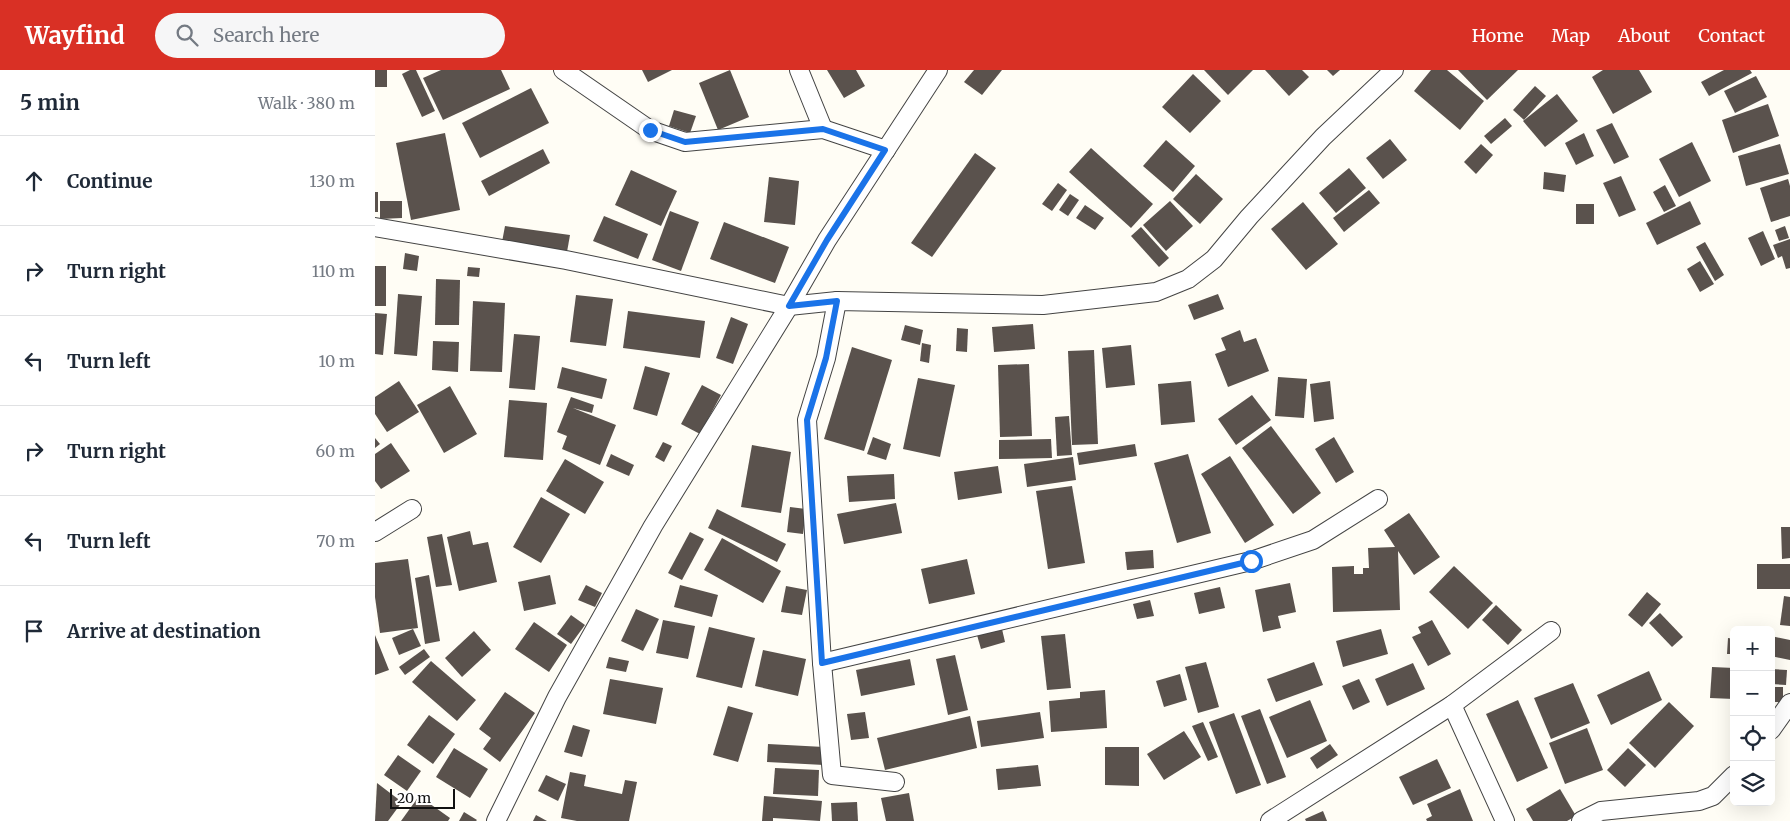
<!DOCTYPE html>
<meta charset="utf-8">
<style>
body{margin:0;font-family:Merriweather,serif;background:#f6f6f7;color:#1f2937}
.controls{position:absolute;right:15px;bottom:15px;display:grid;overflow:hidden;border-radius:8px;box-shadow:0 5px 20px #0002}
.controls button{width:45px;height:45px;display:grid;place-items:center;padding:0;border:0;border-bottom:1px solid #e0e1e3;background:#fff;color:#1f2937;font:25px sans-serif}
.scale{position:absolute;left:15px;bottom:12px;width:65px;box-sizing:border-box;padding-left:5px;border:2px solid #111;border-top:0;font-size:14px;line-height:18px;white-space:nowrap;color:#111;-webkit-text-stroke:4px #fff;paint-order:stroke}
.stop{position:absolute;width:15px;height:15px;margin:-11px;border:4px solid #1a73e8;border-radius:50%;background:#fff}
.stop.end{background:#1a73e8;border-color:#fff;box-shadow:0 1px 5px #0008}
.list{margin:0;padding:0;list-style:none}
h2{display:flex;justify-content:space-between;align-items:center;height:65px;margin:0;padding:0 20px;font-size:21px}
h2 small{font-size:16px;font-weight:400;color:#747a83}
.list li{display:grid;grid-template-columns:32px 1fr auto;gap:15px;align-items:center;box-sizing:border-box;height:90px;padding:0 20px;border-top:1px solid #e0e1e3}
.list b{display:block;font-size:19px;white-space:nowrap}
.list em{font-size:16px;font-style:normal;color:#747a83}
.icon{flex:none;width:28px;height:28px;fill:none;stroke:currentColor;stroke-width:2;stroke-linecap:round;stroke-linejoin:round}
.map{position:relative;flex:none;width:1415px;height:751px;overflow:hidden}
header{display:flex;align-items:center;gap:30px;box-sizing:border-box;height:70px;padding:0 25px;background:#d93025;color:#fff}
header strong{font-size:24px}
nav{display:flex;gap:28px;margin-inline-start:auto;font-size:18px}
.search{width:350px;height:45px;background:#f6f6f7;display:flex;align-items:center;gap:12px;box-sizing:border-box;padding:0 18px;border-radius:28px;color:#747a83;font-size:19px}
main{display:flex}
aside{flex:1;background:#fff}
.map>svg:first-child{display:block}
.building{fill:#5a524d}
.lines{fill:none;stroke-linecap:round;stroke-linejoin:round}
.street-casing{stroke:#444;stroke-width:20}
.street{stroke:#fff;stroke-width:18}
.route{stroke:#1a73e8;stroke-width:6}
</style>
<header>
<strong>Wayfind</strong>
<div class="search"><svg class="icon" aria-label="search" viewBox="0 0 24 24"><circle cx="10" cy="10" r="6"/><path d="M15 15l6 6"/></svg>Search here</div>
<nav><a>Home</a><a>Map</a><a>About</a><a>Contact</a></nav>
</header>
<main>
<aside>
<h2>5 min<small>Walk · 380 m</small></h2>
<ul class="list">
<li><svg class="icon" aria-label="ahead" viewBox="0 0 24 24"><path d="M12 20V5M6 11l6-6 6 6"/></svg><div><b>Continue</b></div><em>130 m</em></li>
<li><svg class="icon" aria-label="right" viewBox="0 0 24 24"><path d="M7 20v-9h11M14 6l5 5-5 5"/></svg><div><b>Turn right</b></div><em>110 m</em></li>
<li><svg class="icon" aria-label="left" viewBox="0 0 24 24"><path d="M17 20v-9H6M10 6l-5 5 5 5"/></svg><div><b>Turn left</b></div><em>10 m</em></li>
<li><svg class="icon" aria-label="right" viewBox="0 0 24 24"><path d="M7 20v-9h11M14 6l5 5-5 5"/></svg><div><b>Turn right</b></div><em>60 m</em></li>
<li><svg class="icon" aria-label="left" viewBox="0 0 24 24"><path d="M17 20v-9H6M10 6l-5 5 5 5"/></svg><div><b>Turn left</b></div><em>70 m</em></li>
<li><svg class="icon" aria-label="arrive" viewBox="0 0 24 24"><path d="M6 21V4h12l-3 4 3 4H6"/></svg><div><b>Arrive at destination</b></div></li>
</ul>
</aside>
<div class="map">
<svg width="1415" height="751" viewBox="0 0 1415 751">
<rect width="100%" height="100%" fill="#fffdf5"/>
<g class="building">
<rect x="0" y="0" width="12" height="17"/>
<polygon points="35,0 41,0 60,41 47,47 27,4"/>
<polygon points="66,0 126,0 135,19 68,50 48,8"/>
<polygon points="267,0 297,0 273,12"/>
<polygon points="355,0 374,47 343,60 324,13"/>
<polygon points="452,0 481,0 490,16 469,28"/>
<polygon points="599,0 627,0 607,25 589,12"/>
<polygon points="829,0 878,0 853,25"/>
<polygon points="890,0 927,0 934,7 914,26"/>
<polygon points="952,0 965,0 958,6"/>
<polygon points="1056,0 1072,0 1109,31 1085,60 1039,21"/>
<polygon points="1083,0 1143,0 1112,30"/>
<polygon points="1228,0 1264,0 1277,22 1238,44 1217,7"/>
<polygon points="1349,0 1375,0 1377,3 1334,26 1326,12"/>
<polygon points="818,4 846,31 815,63 787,37"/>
<polygon points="1381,6 1392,27 1360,43 1349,21"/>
<polygon points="1160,16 1171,26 1149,50 1138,40"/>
<polygon points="156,18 174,53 105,88 87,53"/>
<polygon points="1182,24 1203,51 1170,77 1148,51"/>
<polygon points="1393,34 1404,66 1358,83 1347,50"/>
<polygon points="299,40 321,46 315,63 294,56"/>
<polygon points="1130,48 1137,56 1116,74 1109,66"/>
<polygon points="1237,53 1254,87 1239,94 1221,60"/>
<polygon points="70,63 85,140 36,150 21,73"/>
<polygon points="1209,63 1219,86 1201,95 1190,73"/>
<polygon points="1015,69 1032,90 1008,109 991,88"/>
<polygon points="791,70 820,96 798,122 768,96"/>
<polygon points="1317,72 1336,111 1304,127 1284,89"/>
<polygon points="1106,74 1118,85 1101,104 1089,92"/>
<polygon points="1405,74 1414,104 1371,116 1363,86"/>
<polygon points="716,78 778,134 756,158 694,102"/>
<polygon points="168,79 175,93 114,126 106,111"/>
<polygon points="600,83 621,98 557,187 536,173"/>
<polygon points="974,98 991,118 961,143 944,123"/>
<polygon points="256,100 302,121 286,156 240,135"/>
<polygon points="1169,102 1191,105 1189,122 1168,119"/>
<polygon points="821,104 848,129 825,154 798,129"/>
<polygon points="1246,106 1261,140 1244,147 1228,113"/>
<polygon points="394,107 424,111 420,155 389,152"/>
<polygon points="1413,109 1415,116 1415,146 1396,152 1385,118"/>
<polygon points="683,113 692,120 677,141 667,134"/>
<polygon points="1290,115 1301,136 1289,142 1278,122"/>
<polygon points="994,120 1005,133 969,162 958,148"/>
<rect x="0" y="122" width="3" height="20"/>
<polygon points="695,124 704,130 693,146 684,140"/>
<polygon points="5,131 27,131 27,148 5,149"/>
<polygon points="795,131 818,156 791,181 768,155"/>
<polygon points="1315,131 1326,154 1282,175 1271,153"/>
<polygon points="928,132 963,174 931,200 896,159"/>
<rect x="1201" y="134" width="18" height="20"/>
<polygon points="710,135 729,148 720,160 701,148"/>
<polygon points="295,141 324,152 306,201 277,190"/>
<polygon points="229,146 273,164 263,189 218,171"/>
<polygon points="349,152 414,177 400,213 335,189"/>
<polygon points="130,156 195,165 192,182 127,172"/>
<polygon points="1410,156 1414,168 1404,171 1400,160"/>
<polygon points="766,157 794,188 784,197 756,166"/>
<polygon points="1388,161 1400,189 1386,196 1373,168"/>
<polygon points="1415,169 1415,198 1411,199 1407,186 1403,188 1398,175"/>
<polygon points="1330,172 1349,205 1340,211 1321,177"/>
<polygon points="30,183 44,186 42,201 28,199"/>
<polygon points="1325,191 1339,214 1325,222 1312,199"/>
<rect x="0" y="196" width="11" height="40"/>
<polygon points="93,197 105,198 104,207 92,206"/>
<polygon points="61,209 85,210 84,255 60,255"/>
<polygon points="23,224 47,226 42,286 19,284"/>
<polygon points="843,224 849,239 819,250 813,235"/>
<polygon points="201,225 238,229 231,276 195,272"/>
<polygon points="98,231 130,233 127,302 95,301"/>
<polygon points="253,241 330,251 325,288 248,278"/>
<polygon points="0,243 12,244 8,285 0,284"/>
<polygon points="356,247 373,254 358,294 341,288"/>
<polygon points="658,254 660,279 619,282 617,257"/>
<polygon points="530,255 548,260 545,275 526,270"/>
<polygon points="582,258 593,259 592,282 581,281"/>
<polygon points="865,260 869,272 881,268 894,301 853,317 840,284 851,280 846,268"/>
<polygon points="139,264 165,266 160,320 134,318"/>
<polygon points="58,271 84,272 83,302 57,300"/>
<polygon points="547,273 556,275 554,293 545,291"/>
<polygon points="756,275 760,315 731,318 727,278"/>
<polygon points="477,277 517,290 489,381 449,369"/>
<polygon points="719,280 723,374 697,375 693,281"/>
<polygon points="654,294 657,366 625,367 623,295"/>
<polygon points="270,296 295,303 282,346 258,339"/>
<polygon points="187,297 232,309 227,329 182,318"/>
<polygon points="903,307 932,309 929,348 900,346"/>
<polygon points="543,308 580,315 565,387 528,379"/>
<polygon points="24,311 44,342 12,362 0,344 0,327"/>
<polygon points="816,311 820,352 786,355 783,314"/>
<polygon points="955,311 959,349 939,352 935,314"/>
<polygon points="327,315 346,325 325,364 306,354"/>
<polygon points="75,316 102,364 69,383 42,335"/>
<polygon points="877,325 896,350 861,375 843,349"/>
<polygon points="196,327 219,335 217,343 198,338 241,355 225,395 187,379 192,366 182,362"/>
<polygon points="134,330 172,333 168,390 129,387"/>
<polygon points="694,346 697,385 682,386 680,347"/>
<polygon points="896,356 946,423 918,444 867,378"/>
<polygon points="498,367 516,374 511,390 492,384"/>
<polygon points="959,367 979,402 961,413 940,379"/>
<polygon points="0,368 5,374 0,378"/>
<polygon points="676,369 677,388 624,389 624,370"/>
<polygon points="288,372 297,376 289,392 280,387"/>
<polygon points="16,373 35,401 6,419 0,411 0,384"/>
<polygon points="760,374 762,386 704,395 702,383"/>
<polygon points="377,375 416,382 406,443 366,437"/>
<polygon points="236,384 259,395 254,406 231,396"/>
<polygon points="813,384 836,463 802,473 779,393"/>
<polygon points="855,386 899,455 870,473 826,404"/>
<polygon points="698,387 701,410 652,417 649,394"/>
<polygon points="190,389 229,412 210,444 171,421"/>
<polygon points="623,396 627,423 583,430 579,402"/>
<polygon points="519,404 520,429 474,432 472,406"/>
<polygon points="697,416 710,493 673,499 661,421"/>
<polygon points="166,427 195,444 166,493 138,477"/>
<polygon points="521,433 527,463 469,474 462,444"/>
<polygon points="415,437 431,439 428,464 412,462"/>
<polygon points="342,439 411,474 402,492 333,458"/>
<polygon points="1034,443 1065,487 1039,505 1023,481 1025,540 958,542 957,497 979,496 979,504 988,504 988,498 994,498 993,478 1020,477 1009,460"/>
<polygon points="1406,457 1415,457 1415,488 1407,489"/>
<polygon points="95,461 98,475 113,472 122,512 84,521 72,467"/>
<polygon points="315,462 329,469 307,510 293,503"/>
<polygon points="67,464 77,515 61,517 52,467"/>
<polygon points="347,468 406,501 388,533 329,500"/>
<polygon points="778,480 779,498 752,500 750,482"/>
<polygon points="33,489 43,558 5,563 0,527 0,493"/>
<polygon points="592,489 600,524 554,534 546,499"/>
<rect x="1382" y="494" width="33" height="25"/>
<polygon points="1079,496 1118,533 1093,559 1054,522"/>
<polygon points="54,505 65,571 50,574 40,508"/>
<polygon points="175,505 181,534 149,541 143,512"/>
<polygon points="915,513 921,542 903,546 906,558 888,562 880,520"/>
<polygon points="211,515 227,523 220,537 203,530"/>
<polygon points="305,515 343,525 337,547 299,537"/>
<polygon points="411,516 432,520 427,545 406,542"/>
<polygon points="845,517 850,538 824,544 819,523"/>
<polygon points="1272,522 1286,534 1267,557 1253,545"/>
<polygon points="1409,526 1415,527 1415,556 1405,555"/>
<polygon points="775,530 779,546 762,549 758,534"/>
<polygon points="1121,535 1147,560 1133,575 1107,550"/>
<polygon points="261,539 284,549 268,581 246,571"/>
<polygon points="1285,543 1308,567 1297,577 1274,553"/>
<polygon points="196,545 210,555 196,574 182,564"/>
<polygon points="288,550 320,556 313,589 281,583"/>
<polygon points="1057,550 1076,584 1053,596 1037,567 1046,563 1043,557"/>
<polygon points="159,552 192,575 174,602 140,579"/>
<polygon points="334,557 380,568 367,618 321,607"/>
<polygon points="38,559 46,576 24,585 17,568"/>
<polygon points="627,559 630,572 606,579 602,565"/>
<polygon points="1006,559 1013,584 968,597 961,571"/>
<polygon points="99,561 116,580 87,607 70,588"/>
<polygon points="690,564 696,618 672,620 666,566"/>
<polygon points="0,565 14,600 0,605"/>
<polygon points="1396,566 1415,570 1415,590 1396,586"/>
<polygon points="1353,568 1359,569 1359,584 1352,584"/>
<polygon points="49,579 55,587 30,605 24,597"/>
<polygon points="388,580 431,589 423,626 380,616"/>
<polygon points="580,585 593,640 573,645 561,589"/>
<polygon points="234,587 254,591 251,602 231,598"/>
<polygon points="535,589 540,615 486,626 481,600"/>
<polygon points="56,591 101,630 82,651 37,612"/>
<polygon points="831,592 844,637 823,643 810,597"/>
<polygon points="939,592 948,615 901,632 892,609"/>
<polygon points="1038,593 1050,619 1012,636 1000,609"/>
<polygon points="1337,597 1359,598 1359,629 1335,628"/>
<polygon points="1396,599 1412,600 1411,615 1396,614"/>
<polygon points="1274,601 1287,630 1236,655 1222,625"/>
<polygon points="805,604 812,630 789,637 781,611"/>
<polygon points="235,609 288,618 281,654 228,644"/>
<polygon points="984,609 995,632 978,640 967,616"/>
<polygon points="1198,613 1215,653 1176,669 1159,628"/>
<polygon points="1400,617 1408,617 1408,632 1399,632"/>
<polygon points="730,620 732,658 676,662 674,631 705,628 705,622"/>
<polygon points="130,622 160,643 125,692 108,679 116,668 104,659"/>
<polygon points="935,630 952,671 912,688 894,647"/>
<polygon points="1143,630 1173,698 1142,712 1111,644"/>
<polygon points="1294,632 1319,656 1280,698 1254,673"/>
<polygon points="353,636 378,643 363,692 338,685"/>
<polygon points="885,639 911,707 892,714 866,646"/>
<polygon points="490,642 494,668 476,670 472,644"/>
<polygon points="665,642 669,668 606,677 602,651"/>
<polygon points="859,643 886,715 861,724 834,652"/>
<polygon points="54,645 80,664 58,694 32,675"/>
<polygon points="595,646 602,678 510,700 502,668"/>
<polygon points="828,652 843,687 833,691 817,656"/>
<polygon points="198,655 215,660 207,687 189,682"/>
<polygon points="1212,658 1228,700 1190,714 1174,673"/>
<polygon points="809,661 826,687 789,710 772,684"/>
<polygon points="393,674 449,677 449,695 392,692"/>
<polygon points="955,674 963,685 942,699 935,688"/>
<polygon points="730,677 764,677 764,716 730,715"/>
<polygon points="79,678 113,699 95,728 61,707"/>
<polygon points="1253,678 1271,695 1250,717 1232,700"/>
<polygon points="23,685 46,701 32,721 9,705"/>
<polygon points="1062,689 1076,718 1038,735 1024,707"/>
<polygon points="663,695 666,716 623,720 621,699"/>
<polygon points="400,698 444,700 443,726 398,724"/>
<polygon points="195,702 211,705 209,716 247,724 250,710 262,712 254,751 202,751 186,748"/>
<polygon points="171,705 191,714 183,731 163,721"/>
<polygon points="2,713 27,732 13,751 0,751"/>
<polygon points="1085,719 1098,751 1052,751 1051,749 1057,746 1052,734"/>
<polygon points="1185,719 1201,746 1192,751 1158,751 1151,739"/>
<polygon points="534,723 539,751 511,751 506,728"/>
<polygon points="44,726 75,748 73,751 26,751"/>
<polygon points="389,726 447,731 445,751 398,748 398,751 387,751"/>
<polygon points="482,732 483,751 457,751 456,733"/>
<polygon points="948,741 952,751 931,751 930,749"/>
<polygon points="89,742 102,750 101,751 84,751"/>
<polygon points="161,745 172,751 158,751"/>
</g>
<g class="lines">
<defs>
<g id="street">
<polyline points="188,0 275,60 310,72 448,59 511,80"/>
<polyline points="424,0 448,59"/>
<polyline points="0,157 191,190 414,236 462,231 668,235 781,222 813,209 839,189 874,147 948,67 1019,0"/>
<polyline points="462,231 451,288 432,350 447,593 457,705 520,712"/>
<polyline points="0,462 37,439"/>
<polyline points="447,593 876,491 938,470 1003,429"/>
<polyline points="1077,635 1130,751"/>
<polyline points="1396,660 1415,633"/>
<polyline points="121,751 182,627 278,456 414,236 452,170 563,0"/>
<polyline points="895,751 1077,635 1176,561"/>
<polyline points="1206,751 1226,741 1324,731 1338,726 1359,705"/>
</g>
</defs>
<use href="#street" class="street-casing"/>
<use href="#street" class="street"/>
</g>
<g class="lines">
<polyline class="route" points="275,60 310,72 448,59 510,80 452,170 414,236 462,231 451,288 432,350 447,593 876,491"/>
</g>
</svg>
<div class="controls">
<button>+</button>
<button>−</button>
<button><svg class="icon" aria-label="locate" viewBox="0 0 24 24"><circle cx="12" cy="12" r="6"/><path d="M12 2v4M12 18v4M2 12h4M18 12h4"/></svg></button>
<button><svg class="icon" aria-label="layers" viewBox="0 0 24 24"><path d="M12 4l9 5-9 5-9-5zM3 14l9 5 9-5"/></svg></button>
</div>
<div class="scale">20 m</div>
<div class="stop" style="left:876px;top:491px"></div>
<div class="stop end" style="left:275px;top:60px"></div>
</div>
</main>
